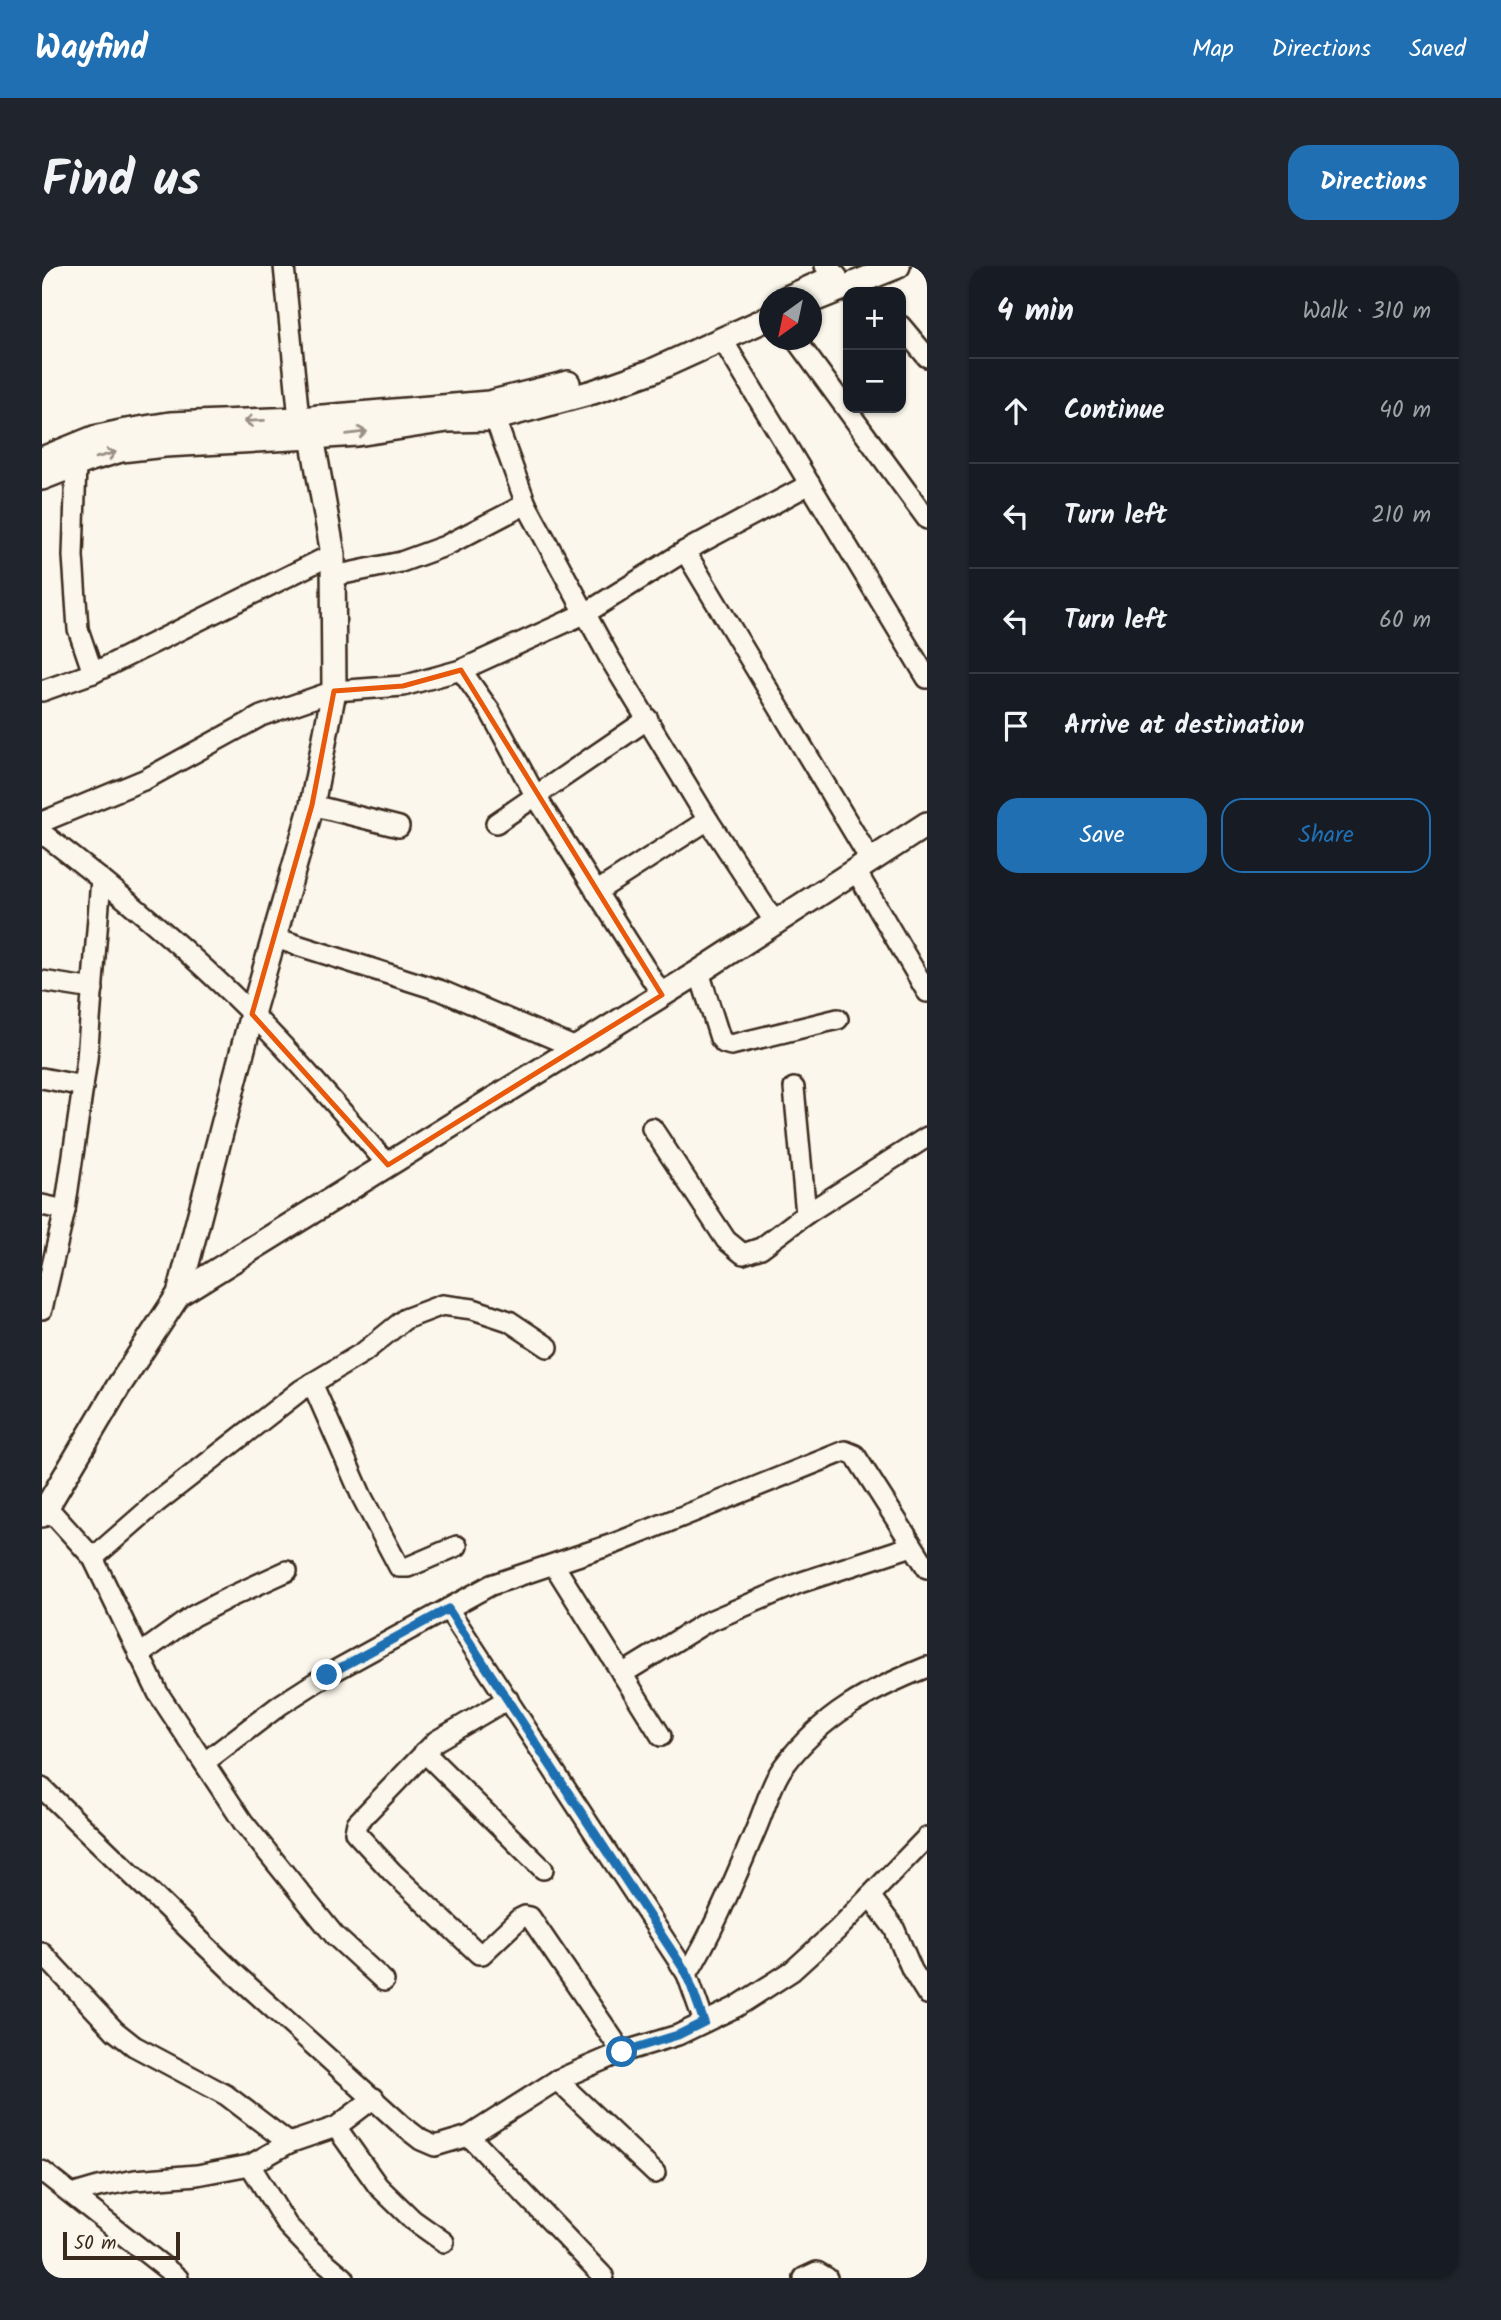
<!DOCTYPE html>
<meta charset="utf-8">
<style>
body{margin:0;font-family:Kalam,sans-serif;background:#20242c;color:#f1f3f6}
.controls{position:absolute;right:21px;top:21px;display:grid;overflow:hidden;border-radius:14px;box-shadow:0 2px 5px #0004}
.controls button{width:63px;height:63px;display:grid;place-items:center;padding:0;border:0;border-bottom:2px solid #363941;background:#171b24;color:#f1f3f6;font:35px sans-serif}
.compass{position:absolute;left:717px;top:21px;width:63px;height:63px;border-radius:50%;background:#171b24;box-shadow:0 2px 5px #0004;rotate:213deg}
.scale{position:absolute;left:21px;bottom:18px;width:117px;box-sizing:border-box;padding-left:7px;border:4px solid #3b2a1e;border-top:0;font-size:19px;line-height:24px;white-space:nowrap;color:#3b2a1e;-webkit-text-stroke:5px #fbf7ec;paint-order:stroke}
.stop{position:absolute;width:21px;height:21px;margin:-16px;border:5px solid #1f6fb2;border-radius:50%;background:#fff}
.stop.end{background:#1f6fb2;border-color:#fff;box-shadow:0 2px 7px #0008}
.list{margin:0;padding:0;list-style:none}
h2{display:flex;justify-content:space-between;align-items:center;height:91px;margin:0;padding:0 28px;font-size:30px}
h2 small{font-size:23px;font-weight:400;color:#9ea1a6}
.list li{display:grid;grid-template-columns:46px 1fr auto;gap:21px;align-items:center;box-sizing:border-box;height:105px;padding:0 28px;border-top:2px solid #363941}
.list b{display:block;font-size:26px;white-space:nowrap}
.list em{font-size:23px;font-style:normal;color:#9ea1a6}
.actions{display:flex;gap:14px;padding:21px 28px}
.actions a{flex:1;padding:16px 0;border:2px solid #1f6fb2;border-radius:21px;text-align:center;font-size:24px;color:#1f6fb2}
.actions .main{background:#1f6fb2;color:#fff}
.icon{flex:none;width:38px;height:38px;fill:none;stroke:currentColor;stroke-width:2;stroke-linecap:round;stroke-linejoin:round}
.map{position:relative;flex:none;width:885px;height:2012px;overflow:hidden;border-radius:21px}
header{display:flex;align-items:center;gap:42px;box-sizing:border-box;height:98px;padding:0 35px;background:#1f6fb2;color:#fff}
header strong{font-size:33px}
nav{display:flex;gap:38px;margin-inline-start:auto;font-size:24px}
.intro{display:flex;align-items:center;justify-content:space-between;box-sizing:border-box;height:168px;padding:0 42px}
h1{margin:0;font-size:49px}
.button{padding:18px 32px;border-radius:21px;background:#1f6fb2;color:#fff;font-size:24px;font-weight:700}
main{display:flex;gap:42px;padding:0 42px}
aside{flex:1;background:#171b24;border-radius:21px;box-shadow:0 2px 5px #0004}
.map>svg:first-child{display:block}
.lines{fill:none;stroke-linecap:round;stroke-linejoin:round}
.minor-casing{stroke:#3b2a1e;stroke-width:24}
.tertiary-casing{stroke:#3b2a1e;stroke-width:28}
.minor{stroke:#fbf7ec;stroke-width:19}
.tertiary{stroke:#fbf7ec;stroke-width:23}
.oneway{stroke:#9b9085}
.route{stroke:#1f6fb2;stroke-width:9}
.marked{fill:none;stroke:#e8590c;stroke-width:5;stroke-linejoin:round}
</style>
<header>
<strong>Wayfind</strong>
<nav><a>Map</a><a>Directions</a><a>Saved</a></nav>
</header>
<div class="intro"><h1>Find us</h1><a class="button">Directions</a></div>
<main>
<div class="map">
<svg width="885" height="2012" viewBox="0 0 885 2012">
<rect width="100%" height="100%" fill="#fbf7ec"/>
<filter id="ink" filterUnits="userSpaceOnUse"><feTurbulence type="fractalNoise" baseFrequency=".0143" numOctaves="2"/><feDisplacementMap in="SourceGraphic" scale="14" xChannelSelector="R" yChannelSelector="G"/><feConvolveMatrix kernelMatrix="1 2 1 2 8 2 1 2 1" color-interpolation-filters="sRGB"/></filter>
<g filter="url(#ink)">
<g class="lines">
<defs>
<g id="minor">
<polyline points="242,0 257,153 254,168"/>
<polyline points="783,0 795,10"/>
<polyline points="859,60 885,91"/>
<polyline points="680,73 885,412"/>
<polyline points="754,74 885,253"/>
<polyline points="448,139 484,238 567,391 666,554 734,658"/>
<polyline points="34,198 31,290 36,363 51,407"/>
<polyline points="643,285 768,218"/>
<polyline points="292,310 359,296 403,280 484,238"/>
<polyline points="419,404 448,445 493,529 620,729"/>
<polyline points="0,425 51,407 291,288"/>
<polyline points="270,539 357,561"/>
<polyline points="0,556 104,513 219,450 292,425 361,420 419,404 544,347 643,285 829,595"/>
<polyline points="454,557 606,453"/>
<path d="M0,567C72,622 146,684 210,748C258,796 302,848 346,899"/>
<polyline points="814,605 885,726"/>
<polyline points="554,626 666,554"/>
<polyline points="233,672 400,725 534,782"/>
<polyline points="657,706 678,772 682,777 689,779 796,753"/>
<polyline points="0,715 51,723"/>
<polyline points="0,812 41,820"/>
<polyline points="752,822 764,948"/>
<polyline points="610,862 684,974 701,988 719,982 764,948 885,871"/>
<polyline points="0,939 23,944"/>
<polyline points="0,1043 23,944 45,793 59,613"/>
<polyline points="270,1117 320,1231 357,1301 366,1301 415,1280"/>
<polyline points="5,1241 51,1292 116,1427 201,1556 293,1670 342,1715"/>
<polyline points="51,1292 114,1237 259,1124 322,1086 363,1053 400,1039 431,1043 467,1055 506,1081"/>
<polyline points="512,1299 619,1470"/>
<polyline points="406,1343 645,1708"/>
<polyline points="97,1389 151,1350 186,1332 245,1305"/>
<polyline points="580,1408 663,1357 757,1317 870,1280"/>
<polyline points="466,1433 394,1475 315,1557 313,1566 350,1606 437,1688 440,1688 477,1653 483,1650 488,1651 580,1786"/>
<polyline points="382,1486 501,1603"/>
<polyline points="163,1496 238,1439 285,1409 449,1319 574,1277 803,1185 813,1189 885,1302"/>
<polyline points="0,1522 193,1708 361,1860 379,1874 393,1880 427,1870 515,1814 580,1786 636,1769 694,1741 750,1705 795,1664 885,1571"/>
<polyline points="828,1630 852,1662 870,1704 885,1728"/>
<polyline points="0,1687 73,1765 92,1780 184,1829 247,1877"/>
<path d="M662,1756L645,1708C673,1663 693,1612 714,1563C722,1545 730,1515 742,1500C780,1449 828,1424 885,1401"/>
<polyline points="515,1814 613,1907"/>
<polyline points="294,1861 336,1920 371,1954 402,1976"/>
<polyline points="427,1870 561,2010"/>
<polyline points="208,1899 245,1959 270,1985 302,2012"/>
<polyline points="0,1905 136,2012"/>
<polyline points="32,1928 56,1921 93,1914 155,1909 208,1899 247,1877 294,1861 332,1832"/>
<polyline points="762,2012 775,2006 785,2012"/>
</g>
<g id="tertiary">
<polyline points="745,32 783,15"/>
<polyline points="769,35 856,0"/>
<polyline points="0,193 52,172 84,165 128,158 257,153 447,137 526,117"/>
<polyline points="0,212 49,193 79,184 123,179 270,171 315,168 406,154 451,153 551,126 608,106 727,52"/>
<polyline points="137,1028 657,706 885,558"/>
<polyline points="0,1249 76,1121 137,1028 210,748 270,539 292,425 291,288 270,171 276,151"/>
</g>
</defs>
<use href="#minor" class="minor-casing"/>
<use href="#tertiary" class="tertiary-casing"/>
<use href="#minor" class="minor"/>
<use href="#tertiary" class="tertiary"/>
</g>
<defs><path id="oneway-shaft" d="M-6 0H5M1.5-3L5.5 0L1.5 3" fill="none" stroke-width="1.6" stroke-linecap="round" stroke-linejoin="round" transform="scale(1.75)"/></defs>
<g class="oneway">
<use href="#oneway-shaft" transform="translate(212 155) rotate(177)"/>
<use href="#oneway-shaft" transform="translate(315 167) rotate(-7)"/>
<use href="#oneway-shaft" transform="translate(64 189) rotate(-16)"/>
</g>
</g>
<g class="lines" filter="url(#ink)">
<polyline class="route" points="285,1409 406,1343 645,1708 662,1756 636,1769 580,1786"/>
</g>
<path class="marked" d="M419,404L620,729L346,899L210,748L270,539L292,425L361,420Z"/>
</svg>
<div class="controls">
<button>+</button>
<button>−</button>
</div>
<svg class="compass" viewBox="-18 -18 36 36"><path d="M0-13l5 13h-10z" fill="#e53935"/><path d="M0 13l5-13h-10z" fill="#9ea1a6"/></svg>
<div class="scale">50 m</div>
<div class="stop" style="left:580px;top:1786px"></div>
<div class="stop end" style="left:285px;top:1409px"></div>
</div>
<aside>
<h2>4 min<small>Walk · 310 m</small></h2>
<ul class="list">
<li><svg class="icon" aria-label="ahead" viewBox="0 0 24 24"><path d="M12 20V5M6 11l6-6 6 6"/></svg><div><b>Continue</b></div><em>40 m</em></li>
<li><svg class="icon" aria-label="left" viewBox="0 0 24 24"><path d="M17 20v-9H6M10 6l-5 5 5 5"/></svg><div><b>Turn left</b></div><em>210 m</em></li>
<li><svg class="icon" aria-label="left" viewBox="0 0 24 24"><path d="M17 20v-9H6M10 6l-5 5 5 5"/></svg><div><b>Turn left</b></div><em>60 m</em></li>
<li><svg class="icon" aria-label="arrive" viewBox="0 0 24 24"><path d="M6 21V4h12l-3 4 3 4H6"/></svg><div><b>Arrive at destination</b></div></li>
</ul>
<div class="actions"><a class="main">Save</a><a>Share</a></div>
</aside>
</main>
